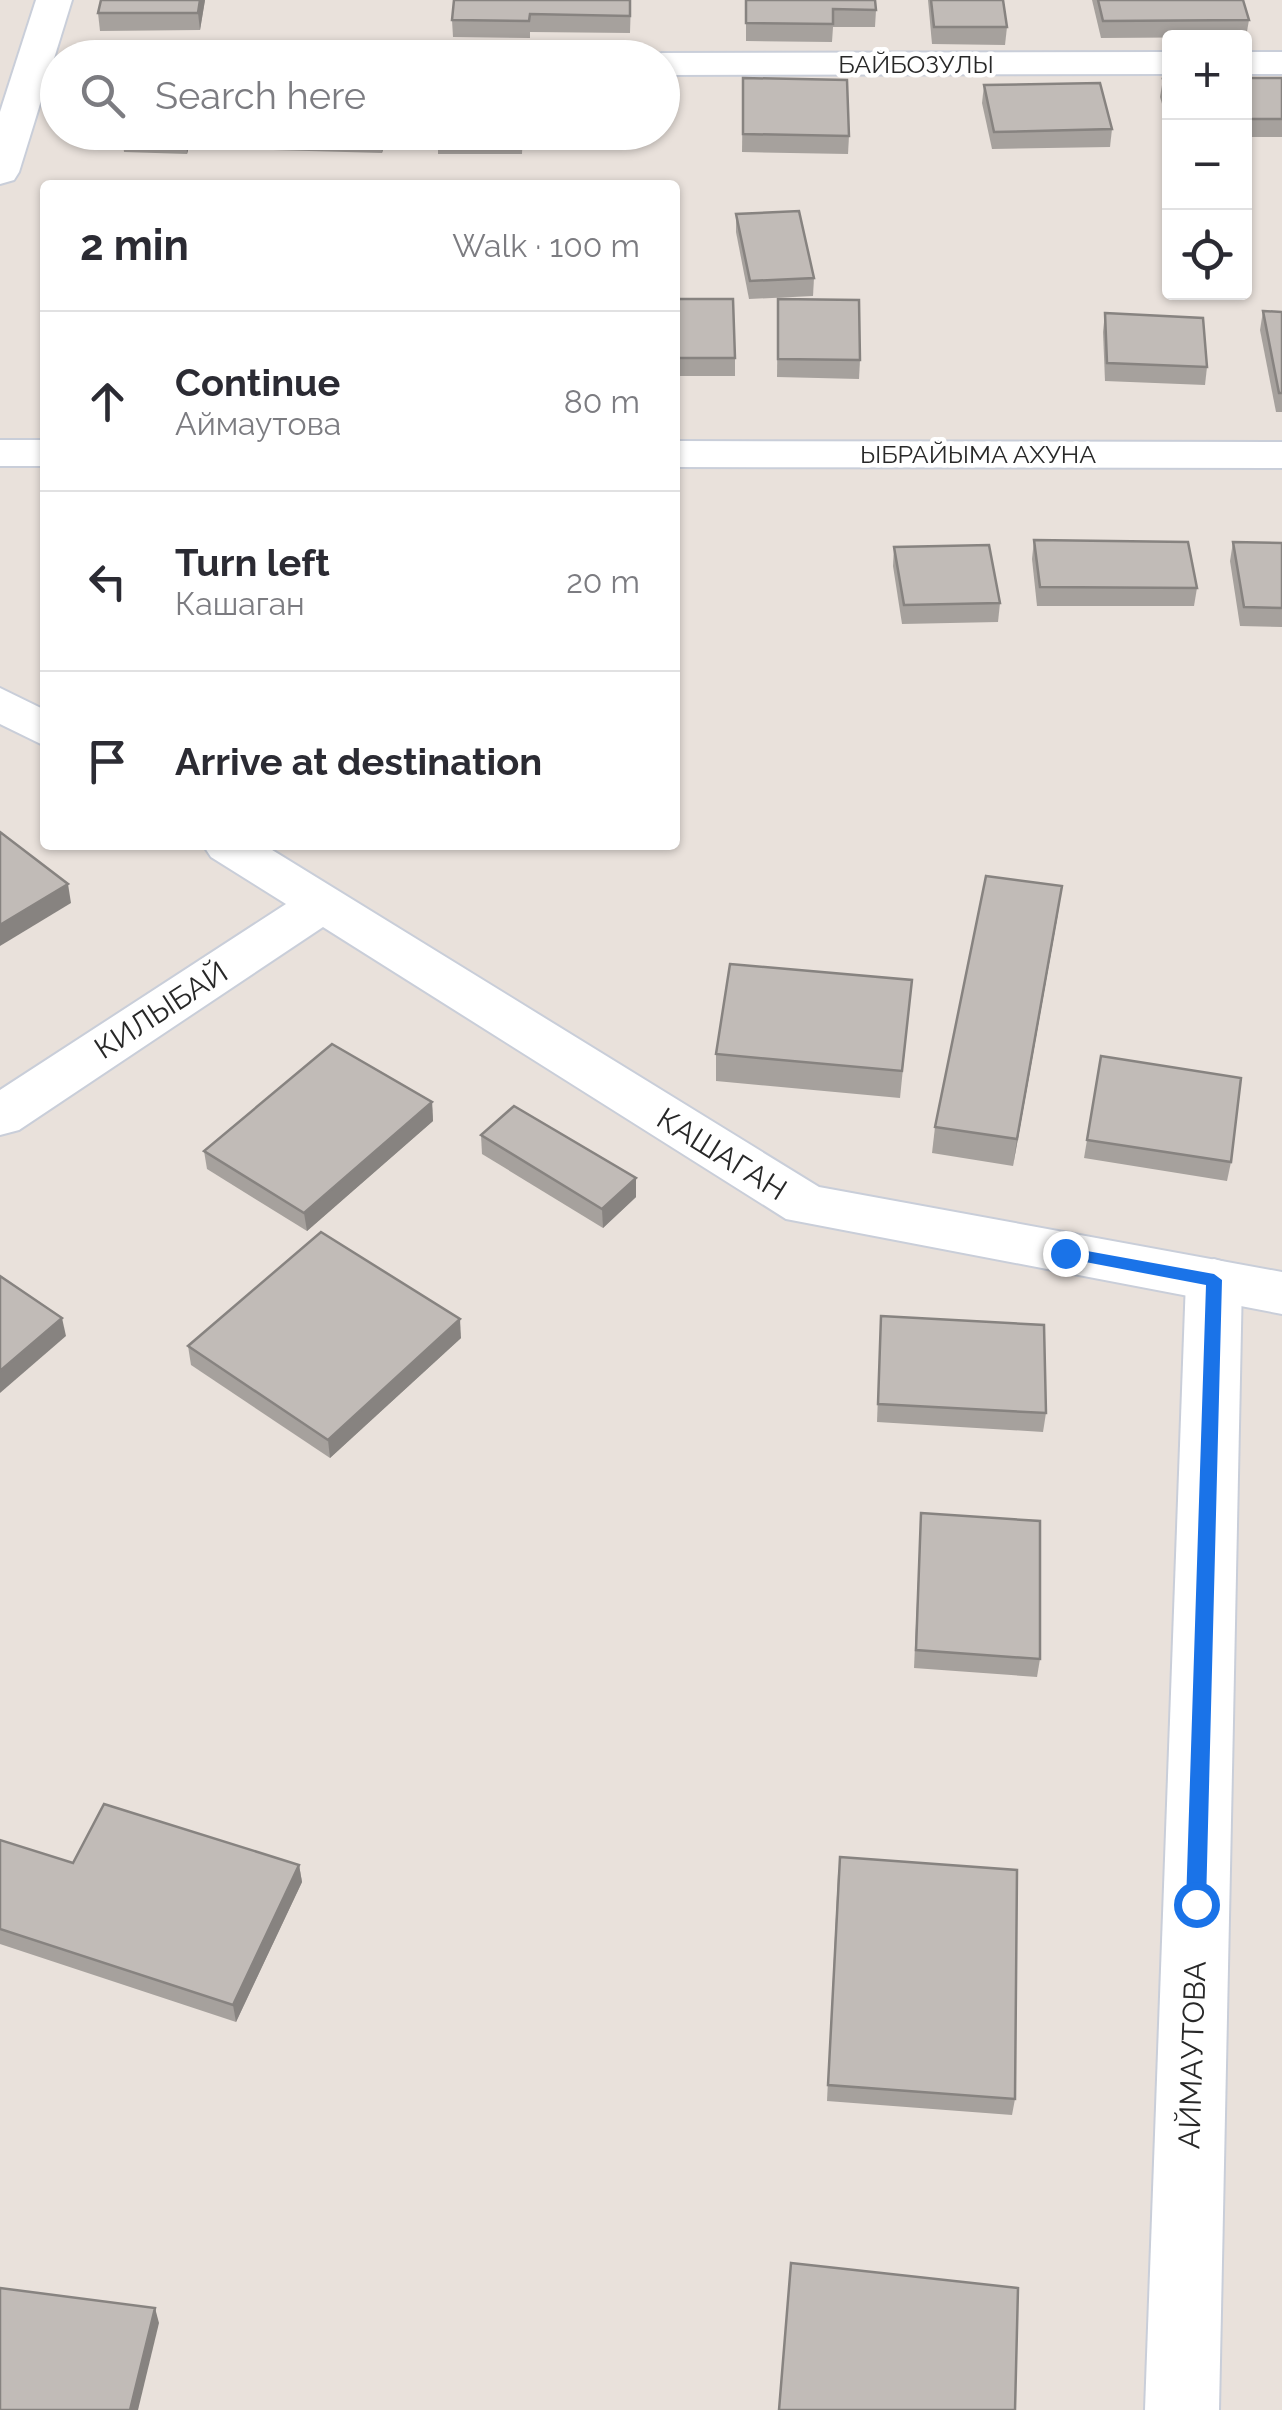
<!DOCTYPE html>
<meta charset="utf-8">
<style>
body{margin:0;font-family:Raleway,sans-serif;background:#f7f7f7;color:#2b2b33}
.controls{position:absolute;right:30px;top:30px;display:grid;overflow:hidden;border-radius:10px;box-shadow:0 2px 8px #0004}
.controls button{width:90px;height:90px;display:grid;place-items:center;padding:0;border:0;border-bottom:2px solid #e1e1e2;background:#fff;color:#2b2b33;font:50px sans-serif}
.stop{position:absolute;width:30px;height:30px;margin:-22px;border:8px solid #1a73e8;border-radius:50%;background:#fff}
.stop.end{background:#1a73e8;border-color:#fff;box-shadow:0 2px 10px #0008}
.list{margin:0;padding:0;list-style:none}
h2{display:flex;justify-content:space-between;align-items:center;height:130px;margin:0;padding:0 40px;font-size:42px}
h2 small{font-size:32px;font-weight:400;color:#7c7c81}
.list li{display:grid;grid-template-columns:65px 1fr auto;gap:30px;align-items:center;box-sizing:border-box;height:180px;padding:0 40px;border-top:2px solid #e1e1e2}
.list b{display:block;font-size:38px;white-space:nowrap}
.list p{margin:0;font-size:32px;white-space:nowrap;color:#7c7c81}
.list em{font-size:32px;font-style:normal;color:#7c7c81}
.icon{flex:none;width:55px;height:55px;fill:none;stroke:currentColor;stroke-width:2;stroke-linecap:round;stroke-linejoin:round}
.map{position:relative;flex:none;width:1282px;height:2410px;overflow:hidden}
.search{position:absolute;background:#fff;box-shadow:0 2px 8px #0004;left:40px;top:40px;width:640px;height:110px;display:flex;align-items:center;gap:25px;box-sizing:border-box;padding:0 35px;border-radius:55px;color:#7c7c81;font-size:38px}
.panel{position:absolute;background:#fff;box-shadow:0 2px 8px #0004;left:40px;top:180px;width:640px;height:670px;border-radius:10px}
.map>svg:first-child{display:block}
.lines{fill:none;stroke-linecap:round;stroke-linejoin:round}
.street-casing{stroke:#c9ced9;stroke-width:4}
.secondary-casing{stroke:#c9ced9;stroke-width:4}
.street{fill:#fff;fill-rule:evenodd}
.secondary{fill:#fff;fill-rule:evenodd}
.wall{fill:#a6a19d}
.shaded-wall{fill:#878380}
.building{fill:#c1bbb7;stroke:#878380;stroke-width:2.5}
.route{fill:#1a73e8}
.labels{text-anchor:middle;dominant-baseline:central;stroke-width:9;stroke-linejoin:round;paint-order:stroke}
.far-street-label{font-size:25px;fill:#282828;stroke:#fff}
.street-label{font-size:30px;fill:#282828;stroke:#fff}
</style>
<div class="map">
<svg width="1282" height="2410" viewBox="0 0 1282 2410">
<rect width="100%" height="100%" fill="#e9e1db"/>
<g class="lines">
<defs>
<g id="street">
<polygon points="1170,52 1170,74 662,75 662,58 648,58 662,53"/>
<rect x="1244" y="52" width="38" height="22"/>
<rect x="0" y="440" width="45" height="26"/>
<polygon points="675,441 1282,442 1282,468 675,467"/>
<polygon points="1214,1259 1234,1265 1242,1280 1219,2410 1145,2410 1186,1280 1194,1265"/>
</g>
<g id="secondary">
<polygon points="36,0 72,0 19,172 14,180 0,184 0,112"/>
<polygon points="0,688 45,710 45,746 0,724"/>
<polygon points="203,845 264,845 819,1187 1282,1272 1282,1314 786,1219 323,927 19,1130 0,1135 0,1090 286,904 211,857"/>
</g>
</defs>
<use href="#street" class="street-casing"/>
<use href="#secondary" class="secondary-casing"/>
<use href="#street" class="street"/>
<use href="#secondary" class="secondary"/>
</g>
<g class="wall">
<polygon points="205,0 200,30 100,31 98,13"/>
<polygon points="631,0 630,33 530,32 530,38 453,37 452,20"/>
<polygon points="746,0 876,10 875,27 833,27 832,42 746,41"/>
<polygon points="928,0 1003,0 1007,27 1005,45 932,44"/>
<polygon points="1092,0 1243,0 1249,20 1246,37 1101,38"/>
<polygon points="743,78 849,136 848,154 742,152"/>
<rect x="1244" y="78" width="38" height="59"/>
<polygon points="1163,79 1170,79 1170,131 1160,97"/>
<polygon points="984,85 1112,129 1110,147 992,149 982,103"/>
<polygon points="122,132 258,132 257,137 192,135 187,154 124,152"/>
<polygon points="271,132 387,132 382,153 273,150"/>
<polygon points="438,132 523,132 522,154 438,154"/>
<polygon points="736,214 814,278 813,296 749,299 736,232"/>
<polygon points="675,299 735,358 735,376 675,376"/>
<polygon points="778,299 860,360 859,379 777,377"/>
<polygon points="1263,311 1282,312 1282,412 1276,412 1260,330"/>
<polygon points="1105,313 1207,367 1205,385 1105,381 1103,332"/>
<polygon points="1034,540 1197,588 1194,606 1037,606 1032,559"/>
<polygon points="1233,542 1282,543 1282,627 1240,626 1230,561"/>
<polygon points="894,547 1000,603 998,622 902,624 893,566"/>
<polygon points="1058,913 1013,1166 932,1153 935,1127"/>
<polygon points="912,980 900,1098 716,1081 716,1054"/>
<polygon points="1101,1056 1231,1162 1227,1181 1084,1158"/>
<polygon points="432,1102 433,1121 307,1231 207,1169 204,1151"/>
<polygon points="481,1135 636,1197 603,1228 482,1154"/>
<polygon points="881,1316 1046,1413 1043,1432 877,1422"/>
<polygon points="461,1338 330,1458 191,1365 188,1346"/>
<polygon points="921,1513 1040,1659 1037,1677 914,1668"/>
<polygon points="0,1840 73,1863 299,1865 302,1882 236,2022 0,1944"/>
<polygon points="838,1874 1015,2099 1012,2115 827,2101"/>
</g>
<g class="shaded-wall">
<polygon points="200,0 205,0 200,30 198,13"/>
<polygon points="186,132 192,132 192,135 187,154"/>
<polygon points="382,132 387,132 382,153 381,135"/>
<polygon points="68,884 71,903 0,946 0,925"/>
<polygon points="1062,886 1058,913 1013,1166 1017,1139"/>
<polygon points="432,1102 433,1121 307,1231 304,1213"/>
<polygon points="636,1178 636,1197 603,1228 602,1209"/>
<polygon points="62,1318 66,1336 0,1393 0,1371"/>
<polygon points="460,1319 461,1338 330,1458 328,1440"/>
<polygon points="299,1865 302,1882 236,2022 233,2005"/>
<polygon points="155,2308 159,2323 138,2410 130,2410"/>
</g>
<g class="building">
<polygon points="101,0 200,0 198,13 98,13"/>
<polygon points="454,0 630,0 630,16 530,14 529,21 452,20"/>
<polygon points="746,0 875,0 876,10 833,9 833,24 746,23"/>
<polygon points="931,0 1003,0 1007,27 934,27"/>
<polygon points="1098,0 1243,0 1249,20 1103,21"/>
<polygon points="743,78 847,80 849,136 743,134"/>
<rect x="1244" y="78" width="38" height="41"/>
<polygon points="1163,79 1170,79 1170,104"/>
<polygon points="1100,83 1112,129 994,132 984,85"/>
<polygon points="122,132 186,132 185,136 121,134"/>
<polygon points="282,132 382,132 381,135"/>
<polygon points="438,132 522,132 522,136 437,136"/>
<polygon points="799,211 814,278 750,281 736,214"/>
<polygon points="675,299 733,299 735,358 675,358"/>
<polygon points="778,299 859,300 860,360 778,359"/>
<polygon points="1263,311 1282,312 1282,393 1279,393"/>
<polygon points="1105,313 1203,318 1207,367 1107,363"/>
<polygon points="1034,540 1188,542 1197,588 1040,587"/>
<polygon points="1233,542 1282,543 1282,608 1244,607"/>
<polygon points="989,545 1000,603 904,605 894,547"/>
<polygon points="0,832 68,884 0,925"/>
<polygon points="986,876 1062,886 1017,1139 935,1127"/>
<polygon points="730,964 912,980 902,1071 716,1054"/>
<polygon points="332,1044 432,1102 304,1213 204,1151"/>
<polygon points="1101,1056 1241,1078 1231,1162 1087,1140"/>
<polygon points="514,1106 636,1178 602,1209 481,1135"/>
<polygon points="321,1232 460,1319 328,1440 188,1346"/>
<polygon points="0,1276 62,1318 0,1371"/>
<polygon points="881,1316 1044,1325 1046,1413 878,1404"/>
<polygon points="921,1513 1040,1521 1040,1659 916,1650"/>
<polygon points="104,1804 299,1865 233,2005 0,1929 0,1840 73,1863"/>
<polygon points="840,1857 1017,1870 1015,2099 828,2085"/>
<polygon points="791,2263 1018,2288 1015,2410 779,2410"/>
<polygon points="0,2288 155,2308 130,2410 0,2410"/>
</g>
<polygon class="route" points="1065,1247 1214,1274 1222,1280 1206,1904 1196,1912 1186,1904 1206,1285 1059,1257 1057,1253"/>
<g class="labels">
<g class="far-street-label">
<text x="916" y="64">БАЙБОЗУЛЫ</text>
<text x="978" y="454">ЫБРАЙЫМА АХУНА</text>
</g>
<g class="street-label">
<text transform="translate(161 1010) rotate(-33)">КИЛЫБАЙ</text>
<text transform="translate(722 1154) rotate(32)">КАШАГАН</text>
<text transform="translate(1192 2055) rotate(-88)">АЙМАУТОВА</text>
</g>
</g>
</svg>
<div class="controls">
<button>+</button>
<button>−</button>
<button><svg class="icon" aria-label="locate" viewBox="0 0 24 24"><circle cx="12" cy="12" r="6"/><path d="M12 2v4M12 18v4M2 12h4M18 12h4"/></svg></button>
</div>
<div class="stop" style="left:1196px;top:1904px"></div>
<div class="stop end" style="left:1065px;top:1253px"></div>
<div class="search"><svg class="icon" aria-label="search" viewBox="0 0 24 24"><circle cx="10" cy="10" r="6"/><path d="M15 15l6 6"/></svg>Search here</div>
<section class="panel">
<h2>2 min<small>Walk · 100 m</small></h2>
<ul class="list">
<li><svg class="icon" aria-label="ahead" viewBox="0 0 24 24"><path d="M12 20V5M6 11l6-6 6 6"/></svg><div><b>Continue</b><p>Аймаутова</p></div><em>80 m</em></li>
<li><svg class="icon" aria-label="left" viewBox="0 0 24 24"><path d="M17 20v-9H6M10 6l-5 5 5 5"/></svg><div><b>Turn left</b><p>Кашаган</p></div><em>20 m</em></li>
<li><svg class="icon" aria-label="arrive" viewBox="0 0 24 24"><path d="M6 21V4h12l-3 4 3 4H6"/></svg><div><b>Arrive at destination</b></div></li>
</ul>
</section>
</div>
